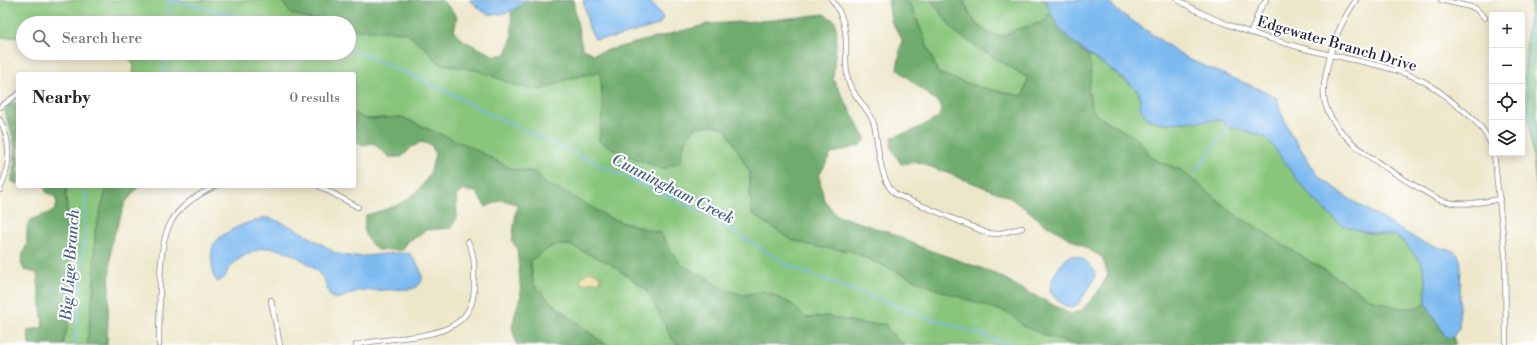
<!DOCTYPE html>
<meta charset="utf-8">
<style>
body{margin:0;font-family:"Libre Bodoni",serif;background:#f6f6f6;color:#222}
.controls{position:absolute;right:12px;top:12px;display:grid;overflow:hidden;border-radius:4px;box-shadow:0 2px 10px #0003}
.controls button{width:36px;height:36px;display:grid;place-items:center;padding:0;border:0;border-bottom:1px solid #e0e0e0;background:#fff;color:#222;font:20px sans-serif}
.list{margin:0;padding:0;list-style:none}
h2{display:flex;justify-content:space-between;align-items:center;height:52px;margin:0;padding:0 16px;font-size:17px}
h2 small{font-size:13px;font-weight:400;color:#767676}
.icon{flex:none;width:22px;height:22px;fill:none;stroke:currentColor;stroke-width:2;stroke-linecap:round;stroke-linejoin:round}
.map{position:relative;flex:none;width:1537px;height:345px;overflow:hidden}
.search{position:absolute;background:#fff;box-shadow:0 2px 10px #0003;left:16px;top:16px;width:340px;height:44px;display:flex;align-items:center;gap:10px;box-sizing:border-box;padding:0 14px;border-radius:22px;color:#767676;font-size:15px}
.panel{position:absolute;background:#fff;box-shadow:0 2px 10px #0003;left:16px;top:72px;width:340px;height:116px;border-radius:4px}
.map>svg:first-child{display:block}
.green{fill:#89c67c;stroke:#56745c}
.forest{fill:#6eab6c;stroke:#486654}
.sand{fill:#eeda9e;stroke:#887e6c}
.water{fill:#7dbaf0;stroke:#506e96}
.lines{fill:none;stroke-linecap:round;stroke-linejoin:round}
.stream{stroke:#7dbaf0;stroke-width:1.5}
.minor-casing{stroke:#888482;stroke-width:6}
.minor{stroke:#fff;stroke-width:4.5}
.labels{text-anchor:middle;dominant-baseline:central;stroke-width:4;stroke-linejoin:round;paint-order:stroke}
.street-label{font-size:15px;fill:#22223b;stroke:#fff}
.water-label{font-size:16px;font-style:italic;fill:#465f83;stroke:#fff}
</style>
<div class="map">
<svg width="1537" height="345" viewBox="0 0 1537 345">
<rect width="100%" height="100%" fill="#fff"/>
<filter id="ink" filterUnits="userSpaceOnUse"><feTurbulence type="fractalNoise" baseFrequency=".025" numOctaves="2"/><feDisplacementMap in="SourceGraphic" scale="8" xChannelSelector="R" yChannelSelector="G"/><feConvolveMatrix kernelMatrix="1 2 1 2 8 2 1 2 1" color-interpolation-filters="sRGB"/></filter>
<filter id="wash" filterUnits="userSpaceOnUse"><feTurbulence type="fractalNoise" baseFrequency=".012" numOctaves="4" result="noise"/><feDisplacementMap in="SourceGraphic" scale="16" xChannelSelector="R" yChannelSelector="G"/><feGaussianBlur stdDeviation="0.9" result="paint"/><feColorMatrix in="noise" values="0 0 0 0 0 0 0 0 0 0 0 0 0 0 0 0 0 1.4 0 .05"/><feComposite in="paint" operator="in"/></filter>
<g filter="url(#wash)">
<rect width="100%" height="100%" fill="#ede7ca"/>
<g class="green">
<polygon points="0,0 281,0 291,14 327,23 23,23 23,38 0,37"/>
<polygon points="907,0 931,0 954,31 982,50 1028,78 1023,96 978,87 938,73 914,12"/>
<polygon points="963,0 1045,0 1051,12 1043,22 1014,30 1004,36 990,34 978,26 969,13"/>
<polygon points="1532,0 1537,0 1537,32 1534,66 1537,104 1537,193 1524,78 1527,29"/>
<polygon points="349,29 405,32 423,46 439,63 479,71 520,87 542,90 562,81 583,75 601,73 603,110 599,140 680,162 685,141 696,127 712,125 726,128 750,173 750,196 752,214 792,240 817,247 851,251 935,289 1011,314 1024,326 1052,338 1081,345 907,345 897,341 885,324 863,324 827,316 806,318 792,304 764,291 744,295 722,289 702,275 681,265 660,233 612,219 568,194 543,183 536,172 512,169 467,145 430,130 402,117 366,119 354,114 354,74 133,74 134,64 123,53 349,53"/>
<polygon points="1087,54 1107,67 1138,91 1145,116 1150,120 1167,123 1220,120 1224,121 1232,128 1237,128 1265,137 1276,150 1298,180 1318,204 1340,224 1364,232 1395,236 1402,240 1422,263 1426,279 1426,304 1415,308 1400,308 1370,299 1352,287 1280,243 1257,227 1238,217 1181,170 1155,160 1136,138 1096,115 1091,106 1088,88 1091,78"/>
<polygon points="67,186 107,186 95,231 94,285 87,345 63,345 72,307 66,193"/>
<polygon points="569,245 609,263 646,289 673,340 679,345 607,345 602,342 552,303 533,283 531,260 552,246"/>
</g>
<g class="forest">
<path d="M281,0H441L451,9L457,17L454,32L466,42L495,56L506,54L512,37L511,10L518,8L526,0L543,2L573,0L582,48L593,54L708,24L773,20L824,14L835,21L837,34L833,79L866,139L861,145L831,154L819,176L824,200L836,215L891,233L923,248L995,273L1026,291L1071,314L1082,310L1097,293L1108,275L1102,257L1043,223L1030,212L1007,196L918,162L901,164L891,148L892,137L912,131L940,117L941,105L897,69L902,39L891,21L888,0H907L914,12L938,73L978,87L1023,96L1028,78L982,50L954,31L931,0H963L969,13L978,26L990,34L1004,36L1014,30L1043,22L1051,12L1060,28L1081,50L1087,54L1091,66V78L1088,88L1091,106L1096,115L1136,138L1155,160L1181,170L1238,217L1257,227L1280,243L1352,287L1370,299L1400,308H1415L1426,304C1434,315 1439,326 1446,337H1453L1456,345H1081L1052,338L1023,326L1011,314L935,289L851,251L817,247L792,240L752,214L750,196V173L725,128L712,125L696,127L685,141L680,162L662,169L623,154L599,141L603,110L600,73L583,75L562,81L542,90L520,87L479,71L439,63L423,46L405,32L354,30L349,29V23H327L291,14Z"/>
<path d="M15,102L18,111V184L12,182C11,171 16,160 15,150C14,137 9,124 4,112L9,104Z"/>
<path d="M354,114L367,119L402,117L430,130L467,145L512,169L536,172L543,183L568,194L612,219L660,233L681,265L702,275L722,289L744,295L764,291L792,304L806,318L827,316L863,324H885L897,341L907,345H679L673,340L646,289L609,263L569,245L552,246L531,260C531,267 531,275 533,282C537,295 594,338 607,345H517L512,327L517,306L521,296L517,248L512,241L517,204L501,200L486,207L476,192L463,190L456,196L457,215L452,228L426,230L418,236L406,242L403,250H377C365,238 362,232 366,215C392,208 413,202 428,177C432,171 433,161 435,153L431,145L421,142L412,147L402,157H389L373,143L363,145L354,140Z"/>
<polygon points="45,186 67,186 66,193 72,307 63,345 29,345 28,330 41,328 43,324 37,273 24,270 21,263 23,253 27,244 27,227 30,220 54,211 57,204 55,197 46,192"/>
<polygon points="107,186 139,186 125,203 111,244 107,345 87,345 94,285 95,231"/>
</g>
<path class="sand" d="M591,271L600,276L601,279L599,283C597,283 595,282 593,282C587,281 586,287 580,281L581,277Z"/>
<g class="water">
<path d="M469,0H526C518,10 497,19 484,12C479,9 474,3 469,0Z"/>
<polygon points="583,0 648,0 658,10 663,18 659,25 655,26 613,38 595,39 589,28"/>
<path d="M1045,0H1107L1118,11L1188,59L1266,92L1277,98L1281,112L1291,134L1318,175L1345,196L1423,243L1453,251L1458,255L1461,263L1459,328L1453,337H1446C1439,326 1434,315 1426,304V279L1422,263L1402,240L1395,236L1364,232L1340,224L1318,204L1297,180L1276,150L1265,137L1237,128H1229L1226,125L1224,121L1220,120L1167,123C1154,122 1142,119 1140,104C1140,99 1141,96 1138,91C1114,68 1083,55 1061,30C1054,21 1050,10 1045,0Z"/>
<path d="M268,218C289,223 305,235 323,245C329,249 334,253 342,255C364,260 388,250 410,254C419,265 432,285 410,289L357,291L340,298H332C326,292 327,284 323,278C311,262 283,246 263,248C259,249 253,252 248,254C239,258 228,266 225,277L218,282C213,277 212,272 212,265C211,259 211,251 213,246C219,232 253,219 268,218Z"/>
<path d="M1070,256C1080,254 1090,263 1095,272C1095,282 1090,286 1085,294C1081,299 1079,306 1072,307C1065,309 1053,297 1050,291C1050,279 1060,263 1070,256Z"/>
</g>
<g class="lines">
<g class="stream">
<polyline points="168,0 272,23"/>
<polyline points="1535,0 1531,29 1528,75 1537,161"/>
<polyline points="169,1 170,23"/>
<polyline points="349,48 446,91 489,114 702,212 789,266 920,315 1013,345"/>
<polyline points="162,74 170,53"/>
<polyline points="1195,173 1229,126"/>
<polyline points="75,345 82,283 86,186"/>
</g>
</g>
</g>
<g filter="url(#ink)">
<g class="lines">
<defs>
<g id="minor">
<path d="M832,0C845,17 847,35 846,55C846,63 846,72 848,80C852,97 869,107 874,124C879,145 879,183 897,195L987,233L997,234L1022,228"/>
<path d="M1178,0C1217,24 1259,36 1302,48C1341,59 1386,63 1423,81C1435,87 1445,96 1455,104C1471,116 1485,128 1492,147"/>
<path d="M1356,0C1342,20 1333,40 1328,64C1325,77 1322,90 1325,103C1336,145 1402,177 1437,199C1457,207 1478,203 1500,199"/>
<polyline points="1441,0 1475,8 1485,18"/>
<polyline points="1251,33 1259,11 1266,0"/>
<polyline points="0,107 18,94"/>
<path d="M0,120C12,143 10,167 0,190"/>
<polyline points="1494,153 1505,254 1506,345"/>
<polyline points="319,186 358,207"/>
<polyline points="271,300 280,345"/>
<path d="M159,345C159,323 160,302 160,280C162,229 168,210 215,186"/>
<path d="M356,345C400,333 474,345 474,287C474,272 476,255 468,242"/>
</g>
</defs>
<use href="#minor" class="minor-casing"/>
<use href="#minor" class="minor"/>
</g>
</g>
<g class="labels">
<g class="street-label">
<text transform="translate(1337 44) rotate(16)">Edgewater Branch Drive</text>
</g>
<g class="water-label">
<text transform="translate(673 189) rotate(27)">Cunningham Creek</text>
<text transform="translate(70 265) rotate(-86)">Big Lige Branch</text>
</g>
</g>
</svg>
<div class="controls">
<button>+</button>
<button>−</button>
<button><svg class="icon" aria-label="locate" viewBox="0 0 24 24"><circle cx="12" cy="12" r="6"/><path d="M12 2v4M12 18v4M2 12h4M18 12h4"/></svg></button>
<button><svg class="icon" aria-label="layers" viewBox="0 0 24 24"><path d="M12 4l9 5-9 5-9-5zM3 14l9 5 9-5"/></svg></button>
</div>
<div class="search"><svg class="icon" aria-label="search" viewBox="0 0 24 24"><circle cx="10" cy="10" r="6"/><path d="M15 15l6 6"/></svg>Search here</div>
<section class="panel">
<h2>Nearby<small>0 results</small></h2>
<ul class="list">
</ul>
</section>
</div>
